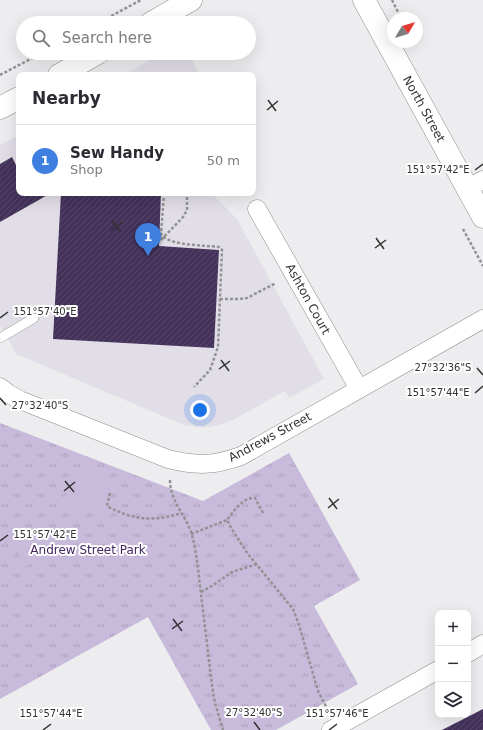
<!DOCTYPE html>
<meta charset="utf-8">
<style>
body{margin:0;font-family:"DejaVu Sans",sans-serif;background:#f2f2f3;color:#2b2b33}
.controls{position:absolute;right:12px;bottom:12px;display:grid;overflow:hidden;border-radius:8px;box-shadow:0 4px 16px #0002}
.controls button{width:36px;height:36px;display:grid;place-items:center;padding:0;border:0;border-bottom:1px solid #e1e1e2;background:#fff;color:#2b2b33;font:20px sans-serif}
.compass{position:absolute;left:387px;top:12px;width:36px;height:36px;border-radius:50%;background:#fff;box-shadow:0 4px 16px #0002;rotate:52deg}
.you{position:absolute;left:200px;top:410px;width:14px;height:14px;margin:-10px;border:3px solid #fff;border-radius:50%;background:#1a73e8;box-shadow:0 0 0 6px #1a73e833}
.badge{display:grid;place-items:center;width:26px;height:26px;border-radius:50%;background:#6d5e2c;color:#fff;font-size:13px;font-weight:700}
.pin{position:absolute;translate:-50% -33px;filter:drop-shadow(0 1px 2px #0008)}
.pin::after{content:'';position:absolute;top:21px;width:14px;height:12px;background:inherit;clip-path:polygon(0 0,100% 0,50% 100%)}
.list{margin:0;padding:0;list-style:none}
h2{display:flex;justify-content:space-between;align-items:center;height:52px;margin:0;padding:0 16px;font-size:17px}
h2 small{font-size:13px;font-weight:400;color:#7c7c81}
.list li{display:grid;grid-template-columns:26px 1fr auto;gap:12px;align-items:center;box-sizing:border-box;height:72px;padding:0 16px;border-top:1px solid #e1e1e2}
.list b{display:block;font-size:15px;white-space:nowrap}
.list p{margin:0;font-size:13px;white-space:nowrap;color:#7c7c81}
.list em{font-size:13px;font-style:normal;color:#7c7c81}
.icon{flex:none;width:22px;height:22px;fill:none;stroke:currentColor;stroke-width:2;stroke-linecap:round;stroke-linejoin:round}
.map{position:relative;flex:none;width:483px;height:730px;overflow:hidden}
.search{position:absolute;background:#fff;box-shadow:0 4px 16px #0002;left:16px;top:16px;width:240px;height:44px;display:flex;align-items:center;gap:10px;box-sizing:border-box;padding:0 14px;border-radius:22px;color:#7c7c81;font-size:15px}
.panel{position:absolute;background:#fff;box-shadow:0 4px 16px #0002;left:16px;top:72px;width:240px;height:124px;border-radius:8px}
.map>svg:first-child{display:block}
.built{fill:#e2dee8}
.grass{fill:url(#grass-tufts)}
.pitch{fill:#c7badb}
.building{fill:url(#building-hatch)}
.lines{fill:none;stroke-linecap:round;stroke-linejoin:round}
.lane-casing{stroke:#8e8d90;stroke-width:10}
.street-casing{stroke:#8e8d90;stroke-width:19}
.secondary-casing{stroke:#8e8d90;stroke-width:23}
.path{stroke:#939294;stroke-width:2.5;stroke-dasharray:3 2;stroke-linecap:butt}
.lane{stroke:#fff;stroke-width:9}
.street{stroke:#fff;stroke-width:18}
.secondary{stroke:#fff;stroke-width:22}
.ticks{fill:none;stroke:#323233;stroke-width:1.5}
.labels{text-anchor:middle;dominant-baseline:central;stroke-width:4;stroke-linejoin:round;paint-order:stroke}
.street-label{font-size:12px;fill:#323233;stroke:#fff}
.park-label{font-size:12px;fill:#432762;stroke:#fff}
.ticks-label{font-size:10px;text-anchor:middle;fill:#323233;stroke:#fff;stroke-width:4;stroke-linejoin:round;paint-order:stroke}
</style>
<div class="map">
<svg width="483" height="730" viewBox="0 0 483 730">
<defs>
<pattern id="grass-tufts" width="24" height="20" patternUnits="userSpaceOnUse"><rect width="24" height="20" fill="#c7badb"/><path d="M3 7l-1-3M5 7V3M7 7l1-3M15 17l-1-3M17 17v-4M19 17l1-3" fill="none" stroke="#aba0bc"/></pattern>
<pattern id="building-hatch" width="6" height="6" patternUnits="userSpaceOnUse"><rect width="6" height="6" fill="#44325b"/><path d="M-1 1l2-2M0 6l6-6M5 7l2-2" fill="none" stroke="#57486a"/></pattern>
</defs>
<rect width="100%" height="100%" fill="#edecef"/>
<g class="built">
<polygon points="162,53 188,53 200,75 124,75"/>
<polygon points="19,135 19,193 211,193 237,219 324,379 289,398 285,391 233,420 222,424 210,427 197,427 184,425 16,354 0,325 0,145"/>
</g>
<polygon class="grass" points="0,423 203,501 289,453 360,580 314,606 358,684 276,730 211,730 148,617 0,699"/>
<g class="pitch">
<path d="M76,468C85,470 109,473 109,484C109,491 106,500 105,507H61Z"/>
<polygon points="35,528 47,557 24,567 12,537"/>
</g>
<g class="building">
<polygon points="12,157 19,171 19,193 51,193 0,222 0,164"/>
<polygon points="61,193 161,193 159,246 219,250 214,348 53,339"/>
<polygon points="483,709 483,730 442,730"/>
</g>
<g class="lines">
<defs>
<polyline id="lane" points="0,338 34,318"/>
<g id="street">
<polyline points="467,188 483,180"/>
<polyline points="257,209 359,389"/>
<path d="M0,387L9,394L20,400L168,459C197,466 213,466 241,456L483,319"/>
<polyline points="468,653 483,644"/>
<polyline points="331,730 438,670"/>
</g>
<g id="secondary">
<polyline points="364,0 483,217"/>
<polyline points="151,23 191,0"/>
<polyline points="59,75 98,53"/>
<polyline points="0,108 19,98"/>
</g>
</defs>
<use href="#lane" class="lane-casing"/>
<use href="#street" class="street-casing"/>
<use href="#secondary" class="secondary-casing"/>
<g class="path">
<polyline points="392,0 401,18"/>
<polyline points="98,23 141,0"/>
<polyline points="0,75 42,53"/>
<path d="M164,193L161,235C172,246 203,245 219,247L222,250L218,347L210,370L194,387"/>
<polyline points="463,229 483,266"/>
<polyline points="161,240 183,217 187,210 187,193"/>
<polyline points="220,299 239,299 247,298 276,283"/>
<path d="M170,480C170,499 182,511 189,527C194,538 195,550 197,561L212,685L215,703L223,730"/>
<path d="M110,493L107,506C132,520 154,522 181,513"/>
<path d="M263,513L255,498C243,497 234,511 227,520L233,531L248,554L293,609L299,625L318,691L328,710"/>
<polyline points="191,534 227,520"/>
<polyline points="201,592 212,586 232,572 257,564"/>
</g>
<use href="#lane" class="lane"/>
<use href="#street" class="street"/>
<use href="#secondary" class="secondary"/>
</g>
<path class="ticks" d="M268,100L276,111M267,110L278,101M475,170L483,164M112,221L121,232M111,231L122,222M376,238L384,249M375,248L386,240M0,318L8,312M221,360L229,371M477,368L483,375M219,369L230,361M475,393L483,386M0,398L6,405M65,481L74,492M64,491L75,482M329,498L337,509M328,508L339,499M0,541L8,535M173,619L182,631M172,629L183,621M254,722L260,730M43,730L51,724M329,730L337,724"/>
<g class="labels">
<g class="street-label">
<text transform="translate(424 109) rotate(61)">North Street</text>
<text transform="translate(308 299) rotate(61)">Ashton Court</text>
<text transform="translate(270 437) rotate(-28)">Andrews Street</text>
</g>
<g class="park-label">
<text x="88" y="550">Andrew Street Park</text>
</g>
</g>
<g class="ticks-label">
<text x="438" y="173">151°57'42"E</text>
<text x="45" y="315">151°57'40"E</text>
<text x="443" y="371">27°32'36"S</text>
<text x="438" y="396">151°57'44"E</text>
<text x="40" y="409">27°32'40"S</text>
<text x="45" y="538">151°57'42"E</text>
<text x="254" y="716">27°32'40"S</text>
<text x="51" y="717">151°57'44"E</text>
<text x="337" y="717">151°57'46"E</text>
</g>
</svg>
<div class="controls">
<button>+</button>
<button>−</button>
<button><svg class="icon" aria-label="layers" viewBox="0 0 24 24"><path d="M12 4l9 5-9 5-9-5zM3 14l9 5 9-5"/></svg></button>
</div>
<svg class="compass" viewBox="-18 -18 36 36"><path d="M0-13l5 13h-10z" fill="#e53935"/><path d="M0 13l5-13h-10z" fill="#7c7c81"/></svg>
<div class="you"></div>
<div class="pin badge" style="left:148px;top:256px;background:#3f7fe0">1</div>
<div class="search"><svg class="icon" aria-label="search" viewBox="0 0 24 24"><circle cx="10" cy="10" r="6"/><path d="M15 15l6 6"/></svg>Search here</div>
<section class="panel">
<h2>Nearby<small></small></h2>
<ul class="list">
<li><span class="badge" style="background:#3f7fe0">1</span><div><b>Sew Handy</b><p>Shop</p></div><em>50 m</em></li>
</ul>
</section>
</div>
